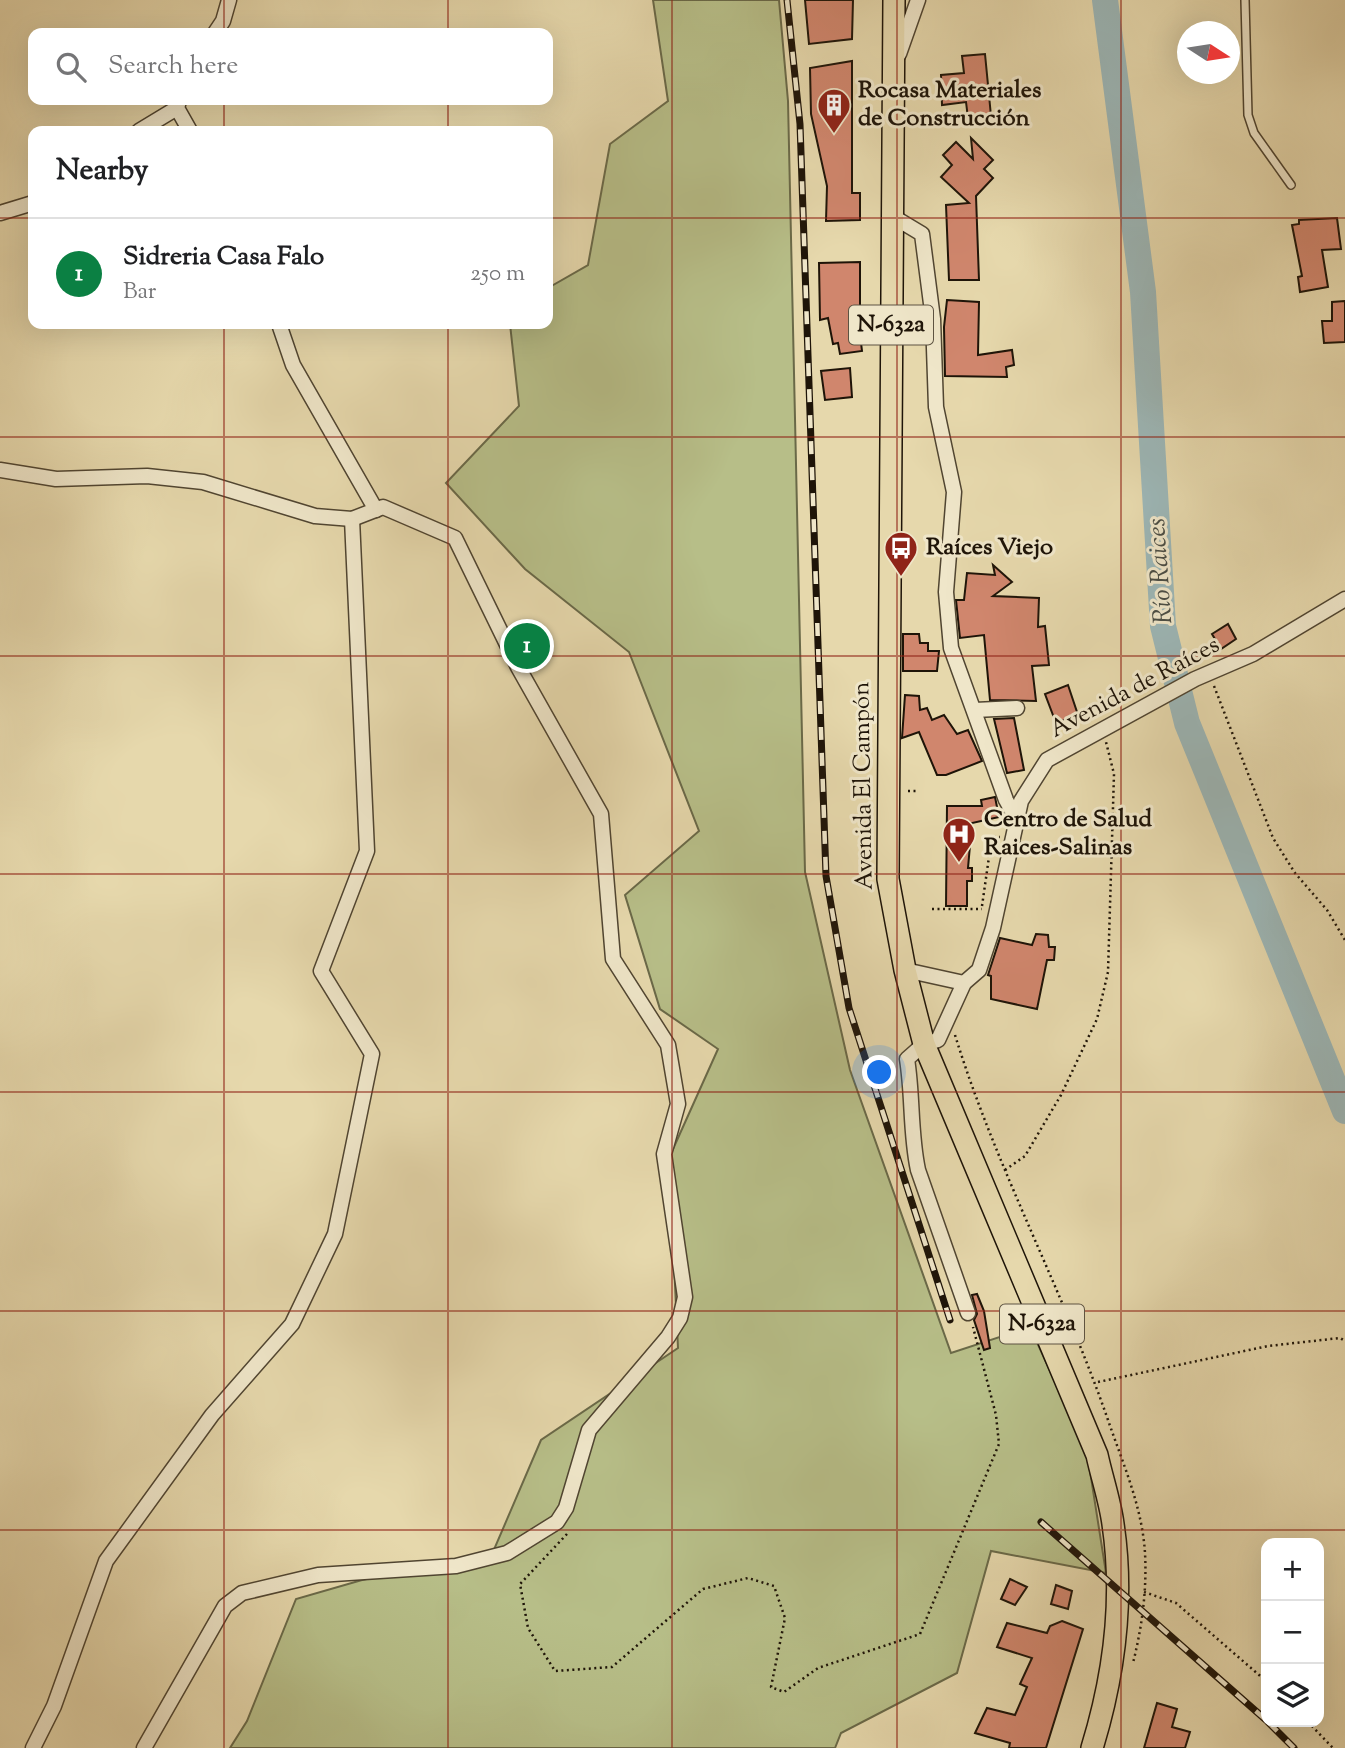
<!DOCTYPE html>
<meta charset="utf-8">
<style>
body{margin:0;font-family:"Sorts Mill Goudy",serif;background:#f6f6f6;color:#202124}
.controls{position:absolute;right:21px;bottom:21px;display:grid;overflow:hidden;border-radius:14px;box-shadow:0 7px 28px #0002}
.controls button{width:63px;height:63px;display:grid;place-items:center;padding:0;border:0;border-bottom:2px solid #e0e0e0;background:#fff;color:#202124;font:35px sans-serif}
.compass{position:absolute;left:1177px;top:21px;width:63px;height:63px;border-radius:50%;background:#fff;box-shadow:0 7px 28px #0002;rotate:102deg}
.you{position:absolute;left:880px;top:1073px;width:24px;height:24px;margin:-18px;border:5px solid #fff;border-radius:50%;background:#1a73e8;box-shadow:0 0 0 10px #1a73e833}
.badge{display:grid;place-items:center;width:46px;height:46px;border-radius:50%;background:#0b8043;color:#fff;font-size:23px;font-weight:700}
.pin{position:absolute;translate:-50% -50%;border:4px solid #fff;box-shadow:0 2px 7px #0006}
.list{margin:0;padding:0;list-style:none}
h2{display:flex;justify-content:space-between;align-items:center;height:91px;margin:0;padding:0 28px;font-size:30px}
h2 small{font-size:23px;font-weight:400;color:#757577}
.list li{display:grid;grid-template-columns:46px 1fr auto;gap:21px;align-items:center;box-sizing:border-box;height:112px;padding:0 28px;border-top:2px solid #e0e0e0}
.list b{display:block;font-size:26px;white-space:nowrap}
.list p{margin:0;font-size:23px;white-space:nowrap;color:#757577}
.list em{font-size:23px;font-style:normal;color:#757577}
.icon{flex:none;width:38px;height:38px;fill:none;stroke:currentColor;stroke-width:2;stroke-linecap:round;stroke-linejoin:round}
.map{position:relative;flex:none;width:1345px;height:1748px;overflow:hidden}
.search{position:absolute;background:#fff;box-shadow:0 7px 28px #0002;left:28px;top:28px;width:525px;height:77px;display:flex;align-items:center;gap:18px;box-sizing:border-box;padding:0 24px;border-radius:14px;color:#757577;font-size:26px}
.panel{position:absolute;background:#fff;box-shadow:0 7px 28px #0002;left:28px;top:126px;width:525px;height:203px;border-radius:14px}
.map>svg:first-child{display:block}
.green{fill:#b7be88;stroke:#6a6948;stroke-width:2}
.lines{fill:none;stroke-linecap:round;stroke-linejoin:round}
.river{stroke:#9cb6b6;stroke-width:26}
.building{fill:#d0866d;stroke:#1e1408;stroke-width:2}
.service-casing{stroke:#504531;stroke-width:10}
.minor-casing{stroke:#504531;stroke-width:17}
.primary-casing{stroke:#1e1408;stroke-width:24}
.path{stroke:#1e1408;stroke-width:2.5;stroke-dasharray:2 3.5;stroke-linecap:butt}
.service{stroke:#efe6c9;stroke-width:7}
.minor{stroke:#efe6c9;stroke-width:14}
.primary{stroke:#e6d8ac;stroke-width:21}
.rail-casing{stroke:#1e1408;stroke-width:7}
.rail{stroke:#efe6c9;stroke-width:4.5;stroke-dasharray:13;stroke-linecap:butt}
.grid{fill:none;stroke:#8f2418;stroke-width:2;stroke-opacity:0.55}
.labels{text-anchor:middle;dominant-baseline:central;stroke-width:6;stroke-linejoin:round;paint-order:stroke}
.shield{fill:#efe6c9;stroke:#5d5342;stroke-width:2}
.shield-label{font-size:23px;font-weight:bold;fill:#1e1408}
.poi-label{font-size:24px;font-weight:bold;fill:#1e1408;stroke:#efe6c9;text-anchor:start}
.street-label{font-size:24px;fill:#1e1408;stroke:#efe6c9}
.water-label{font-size:26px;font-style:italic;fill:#4a4d45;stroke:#efe6c9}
</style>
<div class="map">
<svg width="1345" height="1748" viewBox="0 0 1345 1748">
<rect width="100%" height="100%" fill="#e6d8ac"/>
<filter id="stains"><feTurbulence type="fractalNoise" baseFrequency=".00286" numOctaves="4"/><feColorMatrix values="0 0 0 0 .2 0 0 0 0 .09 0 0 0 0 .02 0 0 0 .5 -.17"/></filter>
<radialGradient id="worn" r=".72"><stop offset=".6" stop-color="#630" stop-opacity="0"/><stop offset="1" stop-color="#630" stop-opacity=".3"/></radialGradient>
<polygon class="green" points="653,0 779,0 788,101 805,872 850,1070 951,1353 1030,1327 1087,1452 1106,1573 991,1551 957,1673 841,1733 835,1748 230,1748 247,1721 296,1599 362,1580 493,1552 541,1440 678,1348 669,1158 718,1049 660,1009 625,895 699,831 629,652 525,569 446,483 519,406 510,324 548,324 548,288 588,265 610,144 668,101"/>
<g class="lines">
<polyline class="river" points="1105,0 1143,292 1163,626 1187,723 1345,1111"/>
</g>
<g class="building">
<polygon points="805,0 853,0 852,39 809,44"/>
<polygon points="985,54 991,116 968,118 966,102 942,105 941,75 964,73 962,56"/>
<polygon points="852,61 852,193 860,193 860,220 826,221 827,186 811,114 810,68"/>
<polygon points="971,138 993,160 984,169 993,178 976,196 979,280 949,280 946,205 969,203 941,177 952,165 943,155 956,142 973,159"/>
<polygon points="1337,218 1341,249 1322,250 1328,287 1300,292 1298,277 1302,276 1292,225 1299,224 1299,220"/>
<polygon points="860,262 860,310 857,310 862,351 840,354 838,343 833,344 828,318 820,320 819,263"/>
<polygon points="947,300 979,302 978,355 1012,350 1014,365 1006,367 1007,377 945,376 944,327"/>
<polygon points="1345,301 1345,342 1324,343 1322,321 1332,321 1332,302"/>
<polygon points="850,368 852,397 825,400 821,371"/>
<polygon points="993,565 1012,582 993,596 1039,598 1038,627 1045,626 1049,665 1032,666 1036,701 990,700 984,635 960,638 956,600 964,600 967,573 995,575"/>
<polygon points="1228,624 1236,639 1221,649 1212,634"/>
<polygon points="903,634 919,634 920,643 928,643 928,651 939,651 937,671 903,671"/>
<polygon points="1068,685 1078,715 1056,723 1045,694"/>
<polygon points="905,695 919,696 920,710 927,708 932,720 944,715 957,734 968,730 982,761 946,775 937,775 919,732 902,738"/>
<polygon points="1014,718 1024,770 1007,773 994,719"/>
<polygon points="995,797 999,817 972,823 968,868 972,868 972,881 967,881 967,906 946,906 947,806 982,806 981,800"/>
<polygon points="1036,934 1048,935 1049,947 1055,947 1054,960 1047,960 1037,1009 991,999 991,976 988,975 1000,938 1032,945"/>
<polygon points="977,1294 984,1311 990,1348 984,1350 974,1320 977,1314 972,1295"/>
<polygon points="1010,1579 1027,1587 1015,1605 1001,1599"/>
<polygon points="1056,1585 1072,1591 1068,1609 1051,1604"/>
<polygon points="1062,1621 1083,1629 1046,1748 1009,1748 1010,1743 975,1733 987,1708 1015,1715 1027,1687 1020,1684 1032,1658 997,1647 1007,1623 1047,1633 1050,1626"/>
<polygon points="1157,1703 1177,1709 1172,1727 1190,1732 1185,1748 1144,1748"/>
</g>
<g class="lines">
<defs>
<polyline id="service" points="1245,0 1248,115 1254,133 1291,185"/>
<g id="minor">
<polyline points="215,33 223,21 229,0"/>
<polyline points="899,54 918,0"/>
<polyline points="179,101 177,108 190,131"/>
<polyline points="139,131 177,108"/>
<polyline points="0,213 33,203"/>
<polyline points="892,216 922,234 933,319 936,407 954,492 946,592 951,648 1006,800 1017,820"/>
<polyline points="279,324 293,365 376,510"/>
<polyline points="0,470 56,479 147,476 203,482 315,516 352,519 383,507 455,538 518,667 601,814 613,959 668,1045 678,1104 664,1154 685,1297 680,1318 668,1337 589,1430 566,1508 557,1522 507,1553 456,1566 318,1575 242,1593 225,1606 144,1748"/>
<polyline points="975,710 1017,708"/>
<polyline points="905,970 964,983"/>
<path d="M968,1313L918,1170C910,1133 913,1096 907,1059L924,1044L938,1040L964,983L979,970L993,928L1021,801L1047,760L1195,679L1253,654L1345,599"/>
<polyline points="33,1748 54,1706 106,1561 212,1415 292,1324 335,1234 372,1054 321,971 367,851 352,519"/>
</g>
<path id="primary" d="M894,0L888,879L905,970L924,1044L1097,1455C1102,1478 1110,1501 1113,1524C1124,1598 1114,1676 1092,1748"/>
</defs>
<use href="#service" class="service-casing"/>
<use href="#minor" class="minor-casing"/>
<use href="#primary" class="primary-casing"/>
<g class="path">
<polyline points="1214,686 1273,838 1295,873 1327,910 1345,940"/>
<polyline points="908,791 917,791"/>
<polyline points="982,906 989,857 987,848 994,837 1000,837"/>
<polyline points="932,909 982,909"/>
<path d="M955,1035C996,1168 1063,1290 1108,1420C1123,1464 1142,1506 1145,1553C1147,1590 1142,1627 1133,1663"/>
<polyline points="1005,1170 1025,1156 1061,1095 1097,1019 1108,972 1114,774 1106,742"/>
<polyline points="1098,1382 1268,1346 1340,1338 1345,1341"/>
<polyline points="567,1534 520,1584 528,1628 555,1671 612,1667 703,1589 748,1578 774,1586 785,1618 771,1687 784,1692 818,1668 920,1634 999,1444 996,1415 973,1327"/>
<polyline points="1144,1592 1176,1603 1266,1681"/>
<polyline points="1308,1722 1333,1748"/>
</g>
<use href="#service" class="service"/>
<use href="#minor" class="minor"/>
<use href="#primary" class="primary"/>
<defs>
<g id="rail">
<polyline points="787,0 800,124 826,876 849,1008 950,1320"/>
<polyline points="1041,1522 1266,1720"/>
<polyline points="1268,1722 1294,1748"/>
</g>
</defs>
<use href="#rail" class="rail-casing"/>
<use href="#rail" class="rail"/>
</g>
<path class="grid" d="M224,0V33M448,0V33M672,0V1748M897,0V1748M1121,0V1748M224,100V131M448,100V131M0,218H33M548,218H1345M224,324V1748M448,324V1748M0,437H1345M0,656H1345M0,874H1345M0,1092H1345M0,1311H1345M0,1530H1345"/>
<defs>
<symbol id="building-pin" viewBox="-11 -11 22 30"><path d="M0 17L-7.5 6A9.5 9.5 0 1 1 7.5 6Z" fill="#8f2418" stroke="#efe6c9"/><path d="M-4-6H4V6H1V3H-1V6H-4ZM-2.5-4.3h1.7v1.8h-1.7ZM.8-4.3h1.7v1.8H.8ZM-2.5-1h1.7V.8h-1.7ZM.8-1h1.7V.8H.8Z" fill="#fff"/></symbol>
<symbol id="bus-pin" viewBox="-11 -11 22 30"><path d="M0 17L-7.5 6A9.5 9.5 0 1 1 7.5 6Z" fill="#8f2418" stroke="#efe6c9"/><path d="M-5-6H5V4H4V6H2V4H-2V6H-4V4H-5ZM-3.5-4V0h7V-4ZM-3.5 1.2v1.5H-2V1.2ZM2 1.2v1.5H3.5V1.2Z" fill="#fff"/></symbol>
<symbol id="hospital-pin" viewBox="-11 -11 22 30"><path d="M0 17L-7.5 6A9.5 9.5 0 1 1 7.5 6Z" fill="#8f2418" stroke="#efe6c9"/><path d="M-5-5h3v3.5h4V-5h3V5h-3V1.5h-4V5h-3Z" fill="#fff"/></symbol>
</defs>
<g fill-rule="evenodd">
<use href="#building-pin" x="815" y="86" width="38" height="52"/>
<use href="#bus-pin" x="882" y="529" width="38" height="52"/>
<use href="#hospital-pin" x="940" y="815" width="38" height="52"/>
</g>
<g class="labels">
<g class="shield">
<rect x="849" y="305.5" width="84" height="39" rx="5"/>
<rect x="1000" y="1304.5" width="84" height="39" rx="5"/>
</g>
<g class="shield-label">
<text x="891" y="325">N-632a</text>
<text x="1042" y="1324">N-632a</text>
</g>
<g class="poi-label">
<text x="858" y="91">Rocasa Materiales<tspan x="858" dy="28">de Construcción</tspan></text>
<text x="926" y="548">Raíces Viejo</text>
<text x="984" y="820">Centro de Salud<tspan x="984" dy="28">Raices-Salinas</tspan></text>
</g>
<g class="street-label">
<text transform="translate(1135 688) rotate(-28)">Avenida de Raíces</text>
<text transform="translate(864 786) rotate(-91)">Avenida El Campón</text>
</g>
<g class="water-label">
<text transform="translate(1161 571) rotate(-94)">Río Raices</text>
</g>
</g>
<rect width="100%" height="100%" filter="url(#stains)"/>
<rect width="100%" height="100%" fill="url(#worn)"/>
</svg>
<div class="controls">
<button>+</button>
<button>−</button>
<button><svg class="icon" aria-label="layers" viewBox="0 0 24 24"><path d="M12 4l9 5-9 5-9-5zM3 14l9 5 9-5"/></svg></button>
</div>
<svg class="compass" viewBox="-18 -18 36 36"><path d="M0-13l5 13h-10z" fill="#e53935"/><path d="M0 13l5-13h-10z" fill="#757577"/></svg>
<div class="you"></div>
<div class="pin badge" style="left:527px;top:646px">1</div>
<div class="search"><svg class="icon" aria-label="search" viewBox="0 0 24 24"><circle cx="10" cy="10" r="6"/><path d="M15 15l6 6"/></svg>Search here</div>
<section class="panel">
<h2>Nearby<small></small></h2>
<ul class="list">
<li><span class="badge">1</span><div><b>Sidreria Casa Falo</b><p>Bar</p></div><em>250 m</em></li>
</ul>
</section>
</div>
